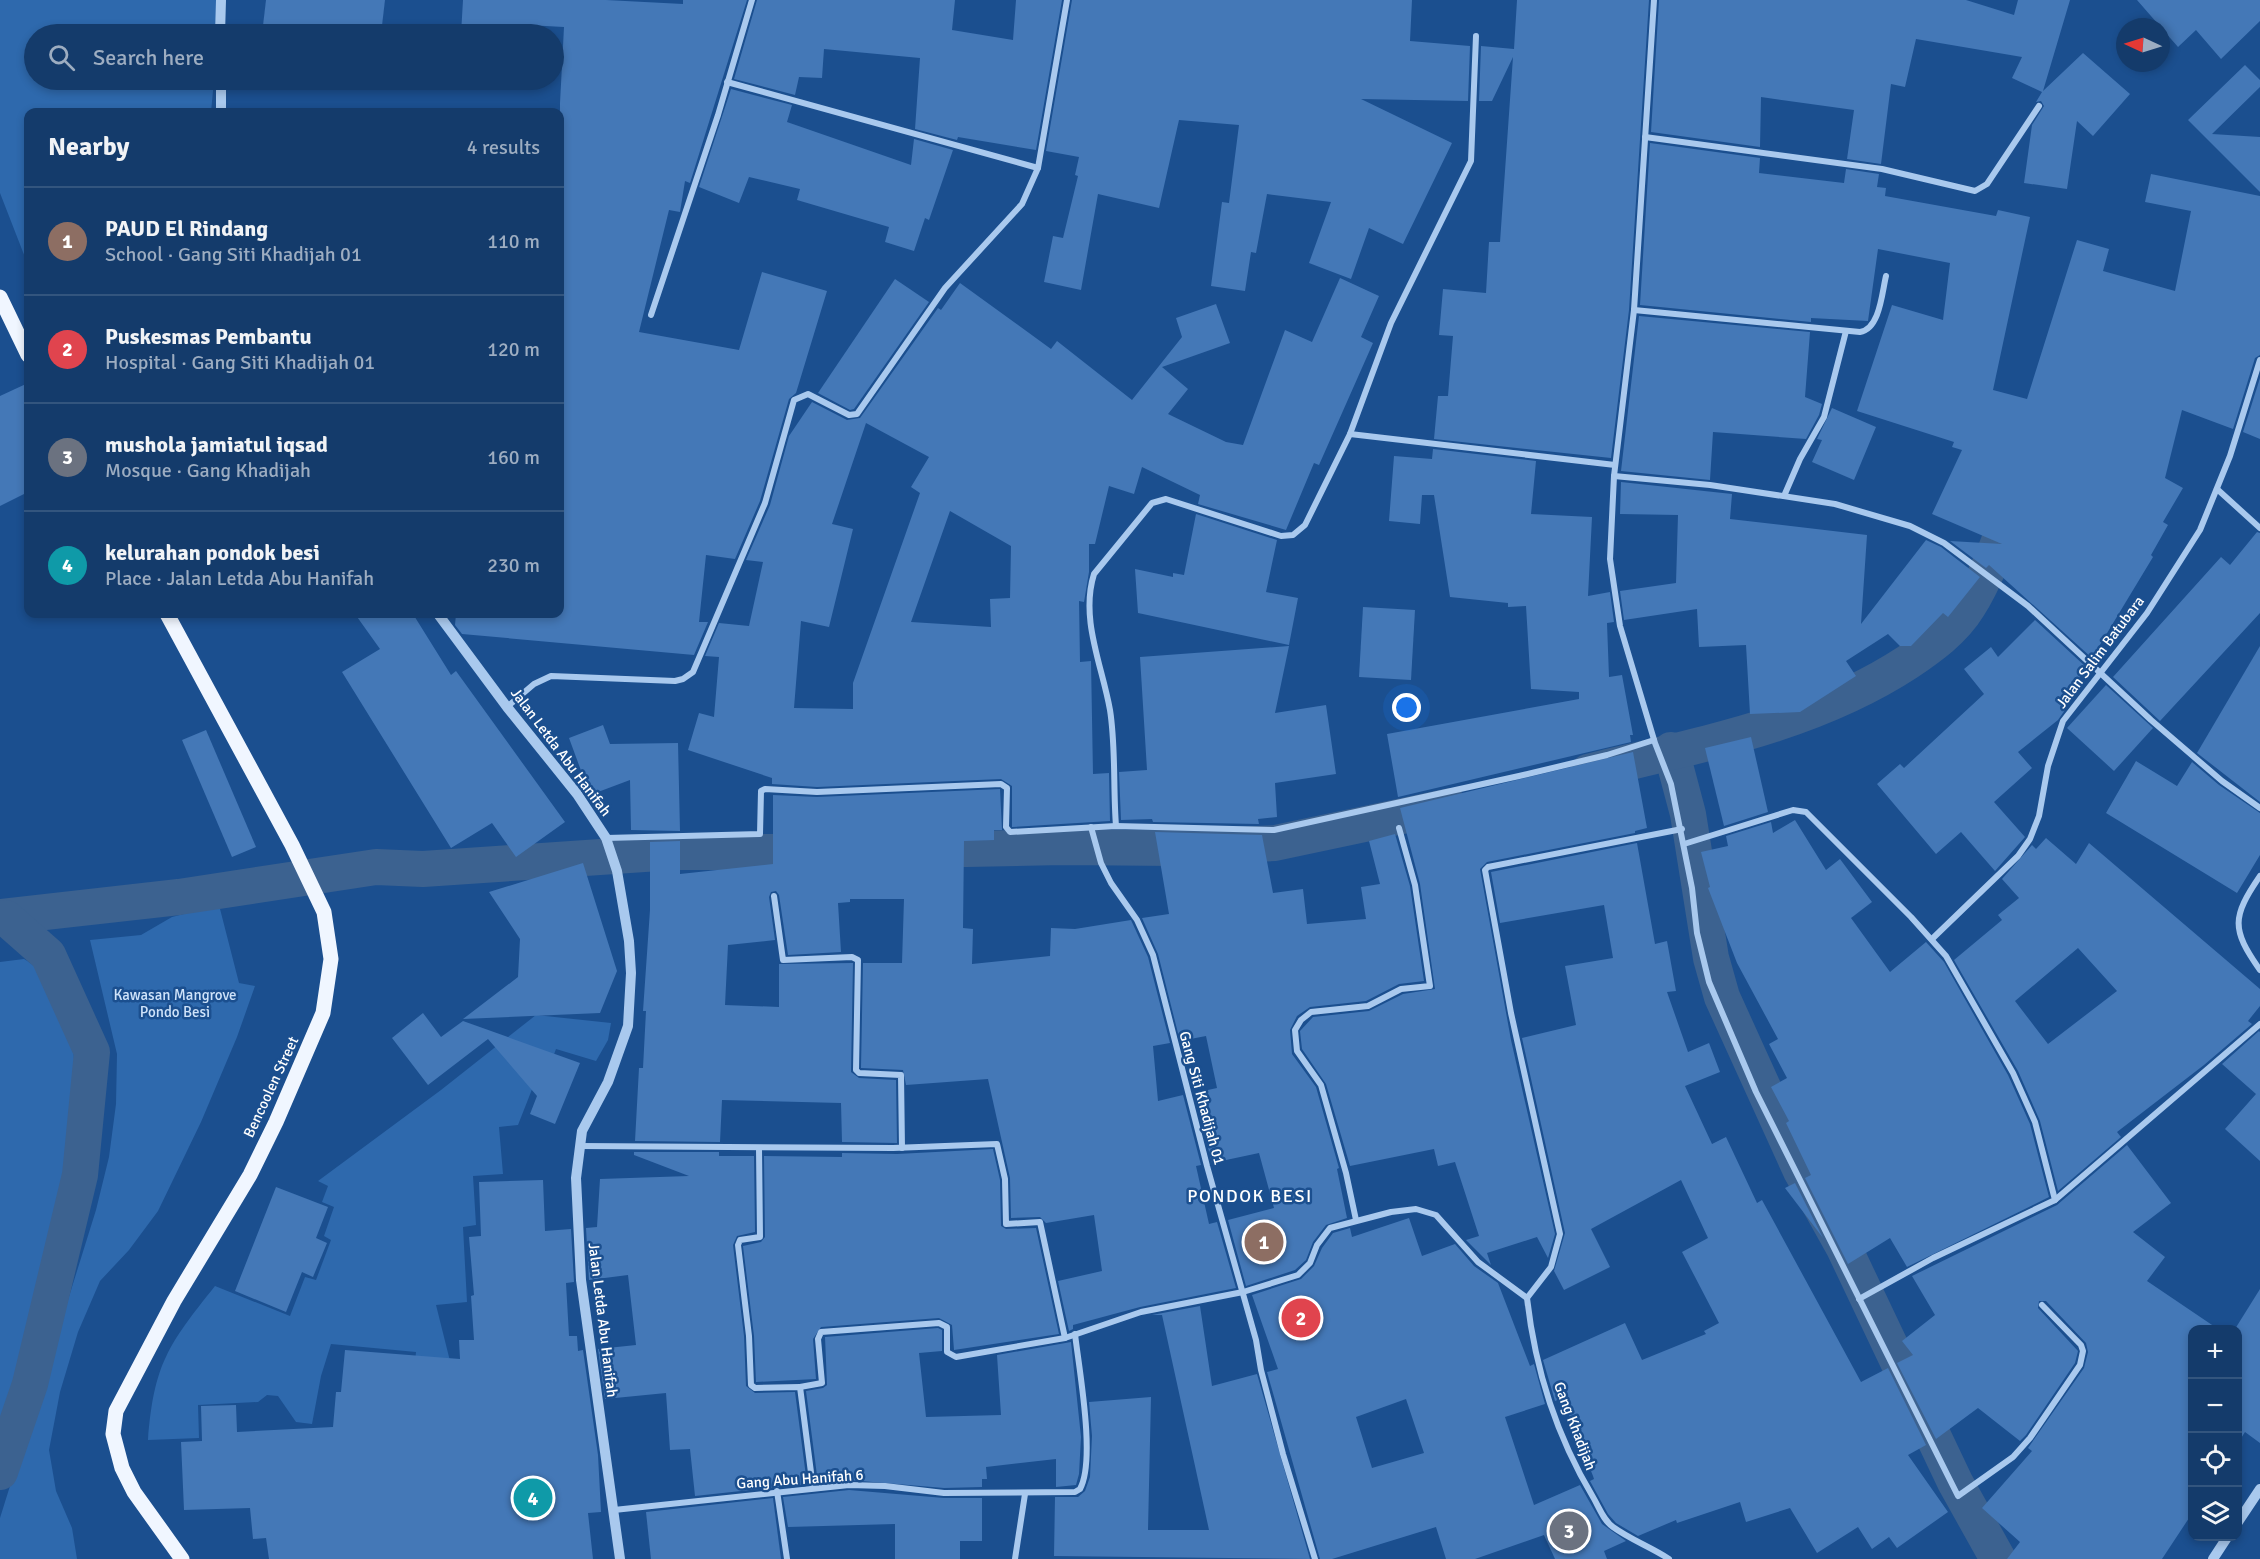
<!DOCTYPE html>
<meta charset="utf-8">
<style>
body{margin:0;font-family:Signika,sans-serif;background:#1d4271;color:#f1f3f6}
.controls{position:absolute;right:18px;bottom:18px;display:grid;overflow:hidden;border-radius:12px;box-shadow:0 3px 9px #0003}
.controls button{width:54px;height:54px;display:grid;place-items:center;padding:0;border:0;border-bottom:2px solid #33557e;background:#143b6b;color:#f1f3f6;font:30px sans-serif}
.compass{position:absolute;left:2116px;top:18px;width:54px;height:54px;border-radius:50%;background:#143b6b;box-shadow:0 3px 9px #0003;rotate:274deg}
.you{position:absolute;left:1407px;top:708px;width:21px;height:21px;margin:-15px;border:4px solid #fff;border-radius:50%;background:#1a73e8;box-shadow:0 0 0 9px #1a73e833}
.badge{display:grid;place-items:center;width:39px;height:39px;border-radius:50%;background:#ffd166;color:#fff;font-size:20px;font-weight:700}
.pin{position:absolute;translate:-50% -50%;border:3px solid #fff;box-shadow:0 2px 6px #0006}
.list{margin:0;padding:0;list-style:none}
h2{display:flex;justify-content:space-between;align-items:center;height:78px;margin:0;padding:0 24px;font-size:26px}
h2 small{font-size:20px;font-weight:400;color:#9dadc1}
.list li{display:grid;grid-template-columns:39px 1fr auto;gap:18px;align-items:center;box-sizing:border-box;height:108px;padding:0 24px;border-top:2px solid #33557e}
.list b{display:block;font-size:22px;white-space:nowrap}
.list p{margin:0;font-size:20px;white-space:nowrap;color:#9dadc1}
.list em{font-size:20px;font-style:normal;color:#9dadc1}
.icon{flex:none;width:33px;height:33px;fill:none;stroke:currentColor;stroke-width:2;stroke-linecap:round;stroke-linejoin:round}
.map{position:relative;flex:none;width:2260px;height:1559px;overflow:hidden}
.search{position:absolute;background:#143b6b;box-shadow:0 3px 9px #0003;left:24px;top:24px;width:540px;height:66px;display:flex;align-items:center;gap:15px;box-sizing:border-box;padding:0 21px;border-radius:33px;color:#9dadc1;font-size:22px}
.panel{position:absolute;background:#143b6b;box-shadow:0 3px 9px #0003;left:24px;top:108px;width:540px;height:510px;border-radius:12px}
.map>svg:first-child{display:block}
.green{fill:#2e69ad}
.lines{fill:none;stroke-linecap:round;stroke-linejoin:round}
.canal{stroke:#3c6290;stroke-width:36}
.building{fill:#4478b7;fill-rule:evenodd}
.minor{stroke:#a9c9ee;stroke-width:6}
.tertiary{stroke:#a9c9ee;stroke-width:10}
.primary{stroke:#f0f6ff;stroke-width:15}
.labels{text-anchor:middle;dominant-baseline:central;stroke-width:5;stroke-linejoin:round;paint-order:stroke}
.street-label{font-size:15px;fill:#fff;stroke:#1b4f8f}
.park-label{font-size:15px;fill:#cfe3fa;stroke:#1b4f8f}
.quarter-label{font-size:18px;letter-spacing:1.5px;fill:#fff;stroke:#1b4f8f}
</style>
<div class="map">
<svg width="2260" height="1559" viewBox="0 0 2260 1559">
<rect width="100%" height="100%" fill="#1b4f8f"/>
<g class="green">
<polygon points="0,0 218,0 216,34 34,34 34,80 214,80 211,112 28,112 28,265 0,193"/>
<polygon points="219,905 239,983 255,986 237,1037 201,1122 158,1211 129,1250 100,1281 78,1332 60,1392 49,1450 56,1491 72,1528 77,1559 0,1559 0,1518 96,1210 109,1157 116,1104 117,1054 90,940 141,935 172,917"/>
<path d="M24,959C45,971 68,1005 71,1029C85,1121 55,1231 33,1320C22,1363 13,1405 0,1447V962Z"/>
<path d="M536,1015L611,1023L608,1040L596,1061L556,1049L546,1076L538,1074L518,1125L499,1127L503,1174L473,1176L476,1225L463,1227L467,1302L436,1305L452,1369L412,1394L416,1352L331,1344L321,1376L312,1424L296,1422L278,1396L267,1395L258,1402L198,1405L199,1438L148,1440C154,1364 168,1345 215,1286L290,1316L305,1277L316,1280L331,1240L324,1236L334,1207L322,1202L328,1186L318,1181L441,1090Z"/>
</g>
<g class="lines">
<g class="canal">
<polyline points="1671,750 1688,814 1711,958 1722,997 1801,1171 1844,1248 1955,1482 1998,1559"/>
<path d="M1588,772C1698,745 1812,725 1908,662C1930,647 1954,630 1968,607C1985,580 1996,550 2007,520"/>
<polyline points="915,850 1063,847 1174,848 1275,843 1450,806"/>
<polyline points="0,917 179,897 376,867 423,869 674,852 821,852"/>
<polyline points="0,1472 30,1384 80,1175 92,1052 48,955 6,918"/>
</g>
</g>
<g class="building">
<polygon points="266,0 385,0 381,34 262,34"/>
<polygon points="463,0 606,0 683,4 683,0 747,0 690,183 685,181 680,212 669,210 639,332 739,350 762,272 827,291 796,393 789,399 760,501 735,559 706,555 699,622 708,622 694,655 462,634 455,625 456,614 560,614 560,103 564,27 508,24 508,34 461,34"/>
<polygon points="757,0 955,0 952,30 1013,40 1016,0 1062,0 1036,150 958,137 957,140 915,129 920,58 824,49 822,78 799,77 795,95 734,79"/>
<polygon points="1072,0 1412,0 1410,41 1470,46 1468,101 1361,99 1452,143 1403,244 1369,228 1351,279 1309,263 1331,202 1267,194 1256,253 1251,252 1245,291 1211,286 1222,202 1229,203 1239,125 1179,120 1159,208 1098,194 1081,290 1044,282 1053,236 1063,238 1078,176 1075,175 1079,157 1046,151"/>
<polygon points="1517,0 1649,0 1629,310 1611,458 1434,439 1438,396 1448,396 1453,336 1439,335 1443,289 1486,293 1489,242 1500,242 1513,57 1492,101 1479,101 1481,46 1514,49"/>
<polygon points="1659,0 1966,0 2014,15 2018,0 2070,0 2043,91 2083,53 2130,94 2093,136 2077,121 2067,189 2024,183 2032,125 2044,106 2041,101 2036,102 2042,92 2012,78 2022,57 1916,39 1905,87 1891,84 1881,164 1847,159 1854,110 1761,97 1760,147 1651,132"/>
<polygon points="2137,0 2260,0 2260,21 2221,59 2196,30 2178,47"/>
<polygon points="2245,65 2260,80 2260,87 2212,134 2260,137 2260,192 2188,120"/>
<polygon points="731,89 792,105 787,122 911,165 914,139 953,150 929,220 925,218 914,251 885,242 889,227 797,200 800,189 749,177 739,203 699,187"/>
<polygon points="1650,143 1760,158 1759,173 1844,183 1846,169 1879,174 1877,187 1886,188 1885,196 1996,216 1998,210 2030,217 1993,390 2027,399 2077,240 2109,249 2103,271 2175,291 2191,211 2145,202 2151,174 2260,196 2260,355 2255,358 2233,429 2182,410 2165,478 2183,488 2163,522 2168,525 2151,555 2153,557 2092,658 1989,565 1986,568 1950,541 2002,544 1932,514 1962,450 1952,447 1954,442 1857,411 1892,305 1943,320 1950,263 1878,249 1868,321 1811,318 1811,322 1640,305"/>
<path d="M1340,278L1379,296L1361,337L1373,343L1319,465L1314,463L1286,530L1198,504L1200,495L1142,467L1134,494L1109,486L1095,544H1089V572L1084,602L1079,601L1080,662L1091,661L1093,774L1109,773L1110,821L1012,827V786L1001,779L817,787L772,784V778L688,750L699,713L714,717L719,657L705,656L719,623L749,626L763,562L746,560L770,505L789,436L812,402L847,420L860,418L938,308L941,310L960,283L1051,349L1057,341L1132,400L1182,337L1176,318L1216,304L1230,343L1162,367L1188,389L1168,414L1226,442L1243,445L1285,330L1312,342ZM866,423L929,457L911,487L920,493L853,683V709L794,708L801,621L829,627L853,529L832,524ZM950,511L1011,546L1010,598L990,599L991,627L911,622Z"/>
<polygon points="895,279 929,302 854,409 850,410 818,393"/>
<polygon points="1639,316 1810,332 1805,397 1822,404 1819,415 1806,439 1713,432 1710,480 1621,471"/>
<polygon points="2260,378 2260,439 2243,432"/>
<polygon points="28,383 28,492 0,506 0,396"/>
<polygon points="1832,408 1876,427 1854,480 1812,462 1822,440 1817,439"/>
<polygon points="1433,449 1536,461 1531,514 1592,517 1588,596 1610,592 1614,622 1607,623 1609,677 1622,675 1633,735 1630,735 1631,742 1398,797 1387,734 1579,699 1579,692 1531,689 1526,606 1508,607 1508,603 1450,597 1434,495 1422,495 1420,524 1389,521 1394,456 1432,459"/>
<polygon points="1621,482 1732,494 1730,519 1867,535 1861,624 1926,540 1941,547 1980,577 1948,617 1943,613 1911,646 1900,646 1888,634 1846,661 1856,676 1800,712 1750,714 1746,645 1699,647 1697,609 1624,620 1620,591 1676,583 1678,515 1620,514"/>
<polygon points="1196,514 1277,540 1266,592 1298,598 1289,645 1138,613 1135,569 1173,577 1173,573 1184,575"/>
<polygon points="2257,532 2260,533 2260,613 2160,721 2113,677 2221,557 2230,565"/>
<polygon points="1363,607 1415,610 1411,680 1359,677"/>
<polygon points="355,614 413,614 451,675 456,671 565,822 516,857 492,823 451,848 342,672 380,649"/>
<polygon points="2035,620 2086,667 2062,707 2065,710 2058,720 2018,752 2032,768 1994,802 2025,837 1995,871 1961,832 1936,854 1877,784 1900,764 1904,768 1984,694 1964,669 1991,647 1998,657"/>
<polygon points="1289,646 1275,713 1326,705 1336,774 1275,783 1277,817 1258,819 1259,824 1153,822 1152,819 1121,820 1119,772 1147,770 1140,657"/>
<polygon points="2260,646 2260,802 2197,753"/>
<polygon points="2106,685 2153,728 2114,771 2067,728"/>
<polygon points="603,725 610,744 678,743 680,831 631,830 630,780 590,795 569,738"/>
<polygon points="206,730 256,847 232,857 182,740"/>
<polygon points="1751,737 1768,812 1724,826 1705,748"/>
<polygon points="1633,752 1647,828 1635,831 1635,833 1487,862 1480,869 1511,1040 1555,1234 1548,1258 1537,1237 1487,1253 1491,1265 1466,1240 1479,1236 1455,1162 1438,1166 1434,1149 1350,1166 1326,1084 1302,1049 1300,1031 1313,1017 1369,1011 1403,994 1435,989 1420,884 1400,808"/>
<polygon points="2136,761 2177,786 2192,762 2219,785 2260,813 2260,855 2237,893 2106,813"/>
<polygon points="1000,789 1002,830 994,830 994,840 964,841 963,928 973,929 972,964 1050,956 1051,928 1075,929 1131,920 1148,957 1170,1043 1153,1046 1158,1101 1183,1095 1201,1165 1196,1166 1209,1224 1217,1222 1236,1288 1140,1307 1073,1325 1073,1329 1069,1331 1058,1281 1102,1271 1094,1215 1046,1223 1040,1217 1011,1218 1010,1178 988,1079 906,1085 903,1070 861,1068 863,963 902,963 904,899 850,899 850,902 838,903 841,952 788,955 779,895 776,891 771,892 769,897 775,940 728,945 725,1005 779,1007 779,964 853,963 851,1072 859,1078 896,1080 897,1143 842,1142 841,1103 722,1100 720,1142 635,1141 639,1068 643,1068 646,1011 643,1011 650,910 650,842 680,841 680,874 773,864 773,795 817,797"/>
<polygon points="1795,820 1826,870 1840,859 1872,902 1851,918 1890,972 1926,942 1944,962 2008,1075 2030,1124 2049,1197 1907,1267 1890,1238 1848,1264 1805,1178 1811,1175 1786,1123 1789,1121 1771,1087 1787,1078 1769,1044 1778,1039 1737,963 1708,888 1710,887 1701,852 1728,846 1726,836 1771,822 1773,833"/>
<polygon points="1155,832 1262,835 1273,893 1303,889 1307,924 1366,919 1361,887 1380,884 1369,841 1395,834 1410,886 1424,981 1399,984 1366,1001 1310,1007 1297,1016 1290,1030 1292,1054 1316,1087 1339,1168 1337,1169 1347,1218 1326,1225 1313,1242 1306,1260 1295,1270 1246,1286 1228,1220 1274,1208 1259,1153 1212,1163 1194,1093 1217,1088 1206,1036 1180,1041 1158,954 1142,918 1169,914"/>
<path d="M2046,838L2076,864L2089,843L2260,989V1006L2248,1021L2252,1024L2204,1065L2117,1132L2121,1137L2058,1191L2040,1121L2018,1071L1954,960L2002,920L1998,915L2019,898L2002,879L2032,845L2036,849ZM2078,948L2117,991L2048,1044L2015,1001Z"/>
<polygon points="1637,843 1655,944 1667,941 1676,991 1667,992 1688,1052 1709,1043 1720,1072 1685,1086 1712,1144 1726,1137 1757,1203 1762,1200 1861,1382 1888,1368 1926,1445 1908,1455 1948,1512 1897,1548 1889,1537 1872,1549 1858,1527 1817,1553 1790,1508 1746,1522 1740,1502 1677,1523 1676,1520 1638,1536 1616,1523 1608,1514 1590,1481 1594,1479 1593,1476 1562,1398 1555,1401 1543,1360 1625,1323 1642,1360 1706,1334 1704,1331 1719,1323 1682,1252 1708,1238 1681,1180 1591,1229 1610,1267 1564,1290 1554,1271 1565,1233 1522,1038 1576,1025 1565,966 1613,958 1604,905 1500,923 1491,872"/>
<polygon points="583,863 617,971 600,1013 463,1019 518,977 520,939 489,892"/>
<polygon points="423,1013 441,1037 463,1021 580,1063 555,1124 530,1114 537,1096 488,1039 428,1085 392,1038"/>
<polygon points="2259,1031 2260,1032 2260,1161 2225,1129 2256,1094 2222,1064"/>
<polygon points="2127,1145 2171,1203 2133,1232 2165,1257 2147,1281 2218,1329 2193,1329 2193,1512 2162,1559 2007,1559 2020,1542 1982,1508 2032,1451 2028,1448 2084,1368 2088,1352 2086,1343 2046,1301 2039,1301 2038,1308 2078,1351 2075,1363 2026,1435 2020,1441 1978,1408 1936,1439 1897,1363 1913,1355 1902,1341 1935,1315 1912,1276 2057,1205"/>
<polygon points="993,1149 1000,1180 1001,1226 1006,1229 1036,1228 1059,1334 954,1350 952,1325 939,1318 821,1327 813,1339 816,1379 756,1382 754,1336 743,1246 761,1242 765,1237 764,1156 842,1157 842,1153 897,1154"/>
<polygon points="634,1152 719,1152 719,1156 754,1156 755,1232 737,1236 733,1245 744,1336 746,1386 755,1393 795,1392 807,1484 695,1496 690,1449 670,1450 666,1393 605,1399 598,1349 636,1345 628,1275 589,1280 586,1228 597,1227 600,1179 689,1176 634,1155"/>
<polygon points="543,1180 545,1231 571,1229 574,1282 566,1283 569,1336 577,1336 578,1351 583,1350 598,1455 601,1512 588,1513 593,1559 269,1559 266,1538 253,1539 250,1508 184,1510 181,1442 202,1441 201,1406 236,1405 237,1432 333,1427 336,1392 341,1392 345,1350 460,1359 459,1340 474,1340 471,1296 474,1295 469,1237 481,1236 479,1182"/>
<polygon points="1795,1183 1823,1238 1785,1188"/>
<polygon points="276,1187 328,1207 316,1238 327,1243 313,1277 302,1272 286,1312 235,1291"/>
<path d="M1409,1218L1422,1256L1455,1244L1474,1266L1498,1283L1530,1366L1534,1364L1545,1404L1505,1417L1534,1505L1580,1485L1602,1524L1626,1541L1604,1551L1607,1559H1555L1544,1535L1475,1559H1446L1436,1527L1332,1559H1320L1267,1372L1278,1369L1252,1295L1301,1279L1314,1266L1322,1248L1333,1233L1350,1228L1352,1237ZM1406,1399L1424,1453L1372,1468L1356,1417Z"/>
<polygon points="2260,1289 2260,1443 2245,1432 2238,1443 2238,1329 2235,1329"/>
<polygon points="1200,1306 1212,1386 1257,1374 1310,1559 1054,1556 1055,1497 1078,1497 1085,1491 1090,1477 1092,1436 1089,1402 1151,1397 1148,1530 1209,1530 1162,1315 1152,1315"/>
<polygon points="938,1328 942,1330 942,1351 919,1353 926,1417 1001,1415 997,1355 1071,1342 1081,1437 1079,1474 1076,1485 1056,1487 1056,1459 986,1467 987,1479 982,1479 982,1487 944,1488 849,1480 818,1483 806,1391 823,1388 827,1385 825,1337"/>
<polygon points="849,1490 944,1498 982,1498 982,1541 960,1541 960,1559 895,1559 895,1524 788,1527 783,1497"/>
<polygon points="773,1498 781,1559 651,1559 646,1512"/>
</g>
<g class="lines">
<g class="minor">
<polyline points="1654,0 1634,310 1614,476 1610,559 1620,626 1655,743 1671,784 1692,888 1697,933 1709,982 1756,1092 1958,1496 2013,1457 2030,1438 2080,1365 2083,1351 2081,1345 2042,1305"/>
<polyline points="727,82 1038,168"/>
<polyline points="1645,137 1882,169 1975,191 1987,184 2039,106"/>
<path d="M1634,310L1860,332C1880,329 1882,292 1886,276"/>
<polyline points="651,315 718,115 752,0"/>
<polyline points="1350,434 1615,465"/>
<polyline points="1614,476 1710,485 1835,504 1910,526 1944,543 2028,606 2151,720 2222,781 2260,808"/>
<polyline points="2217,489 2260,528"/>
<polyline points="1784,496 1800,459 1824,417 1846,331"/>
<polyline points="507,707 534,684 551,676 675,681 683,679 693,672 765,503 794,400 808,394 849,415 857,414 945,288 1022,204 1038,168 1067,0"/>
<path d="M1116,826C1113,788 1116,748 1110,710C1102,665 1080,619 1094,574L1152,503L1166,499L1281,536L1293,535L1305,525L1350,434L1391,323L1471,161L1476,36"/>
<polyline points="1091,827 1101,863 1111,883 1137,920 1153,955 1207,1166 1256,1340 1261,1370 1283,1454 1315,1559"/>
<polyline points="606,838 760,834 761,791 765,789 817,792 1001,784 1007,788 1006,827 1010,832 1116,826 1274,830 1519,776 1607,755 1654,740"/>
<polyline points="1684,844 1793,810 1806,812 1911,917 1946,956 2013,1073 2035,1122 2055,1200 1933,1258 1859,1299"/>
<path d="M2260,876C2232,917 2231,929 2260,970"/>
<polyline points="774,896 783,960 852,957 858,960 856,1070 859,1073 901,1075 902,1148"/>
<polyline points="1932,939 2018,856 2030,839 2039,816 2048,766 2063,721 2147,613 2200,530 2230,456 2260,360"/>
<polyline points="580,1146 893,1148 997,1144 1005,1179 1006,1224 1040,1222 1065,1338"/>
<polyline points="759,1148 760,1237 740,1240 738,1245 749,1336 751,1385 755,1388 800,1387 813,1488"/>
<polyline points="2055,1200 2260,1024"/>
<polyline points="1356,1220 1346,1173 1321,1085 1297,1051 1295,1030 1301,1020 1311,1012 1368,1006 1401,989 1430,986 1415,885 1399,828"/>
<polyline points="1527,1298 1551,1267 1560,1234 1511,1013 1485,870 1488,867 1682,829"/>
<path d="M1527,1298C1535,1368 1557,1437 1593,1497C1599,1507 1603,1520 1613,1527C1631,1540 1651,1547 1669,1559"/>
<polyline points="800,1387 822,1383 818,1339 821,1332 939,1323 947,1327 947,1352 956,1357 1065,1338 1141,1312 1243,1292 1298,1275 1310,1263 1317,1245 1330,1228 1391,1212 1416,1209 1436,1215 1478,1262 1527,1298"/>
<polyline points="777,1491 787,1559"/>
<path d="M614,1510L849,1485L885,1486L944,1493L1075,1492L1080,1489C1096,1460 1079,1369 1075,1334"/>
<polyline points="1015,1559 1025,1494"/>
</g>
<g class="tertiary">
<polyline points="220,34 221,0"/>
<polyline points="221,80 221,112"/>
<polyline points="438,614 507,707 577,794 606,838 617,871 629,941 631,973 628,1026 608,1082 582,1131 576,1178 581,1280 620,1559"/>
<polyline points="2238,1522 2260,1489"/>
<polyline points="2213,1559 2228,1536"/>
</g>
<g class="primary">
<polyline points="0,297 28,355"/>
<polyline points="167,614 292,845 324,912 331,959 323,1013 276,1122 250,1175 174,1301 116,1411 113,1434 122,1468 134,1492 182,1559"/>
</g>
</g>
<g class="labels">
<g class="street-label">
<text transform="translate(2100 652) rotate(-53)">Jalan Salim Batubara</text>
<text transform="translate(561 752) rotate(53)">Jalan Letda Abu Hanifah</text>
<text transform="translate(271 1087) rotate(-65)">Bencoolen Street</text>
<text transform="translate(1202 1098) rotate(75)">Gang Siti Khadijah 01</text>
<text transform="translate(603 1320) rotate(83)">Jalan Letda Abu Hanifah</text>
<text transform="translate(1575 1426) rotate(69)">Gang Khadijah</text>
<text transform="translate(800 1479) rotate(-4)">Gang Abu Hanifah 6</text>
</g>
<g class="park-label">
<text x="175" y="995">Kawasan Mangrove<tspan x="175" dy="17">Pondo Besi</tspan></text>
</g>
<g class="quarter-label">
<text x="1250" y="1196">PONDOK BESI</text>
</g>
</g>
</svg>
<div class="controls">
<button>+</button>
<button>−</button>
<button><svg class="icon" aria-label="locate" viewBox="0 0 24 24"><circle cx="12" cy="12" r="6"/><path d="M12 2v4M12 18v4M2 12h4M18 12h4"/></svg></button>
<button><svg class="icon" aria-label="layers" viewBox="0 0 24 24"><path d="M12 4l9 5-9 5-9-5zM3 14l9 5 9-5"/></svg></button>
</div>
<svg class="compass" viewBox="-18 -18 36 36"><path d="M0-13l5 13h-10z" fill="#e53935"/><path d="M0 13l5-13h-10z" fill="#9dadc1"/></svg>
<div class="you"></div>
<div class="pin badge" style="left:1264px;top:1242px;background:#8d6e63">1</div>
<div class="pin badge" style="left:1301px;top:1318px;background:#e0444e">2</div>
<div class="pin badge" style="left:1569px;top:1531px;background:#6b7280">3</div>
<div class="pin badge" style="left:533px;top:1498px;background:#0f9aa8">4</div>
<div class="search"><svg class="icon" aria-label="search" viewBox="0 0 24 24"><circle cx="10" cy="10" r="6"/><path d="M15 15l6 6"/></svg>Search here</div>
<section class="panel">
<h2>Nearby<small>4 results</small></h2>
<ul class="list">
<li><span class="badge" style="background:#8d6e63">1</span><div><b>PAUD El Rindang</b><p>School · Gang Siti Khadijah 01</p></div><em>110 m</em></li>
<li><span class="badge" style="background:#e0444e">2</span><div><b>Puskesmas Pembantu</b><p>Hospital · Gang Siti Khadijah 01</p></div><em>120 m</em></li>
<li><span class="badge" style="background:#6b7280">3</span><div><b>mushola jamiatul iqsad</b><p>Mosque · Gang Khadijah</p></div><em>160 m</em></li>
<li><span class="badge" style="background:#0f9aa8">4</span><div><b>kelurahan pondok besi</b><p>Place · Jalan Letda Abu Hanifah</p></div><em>230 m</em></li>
</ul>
</section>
</div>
